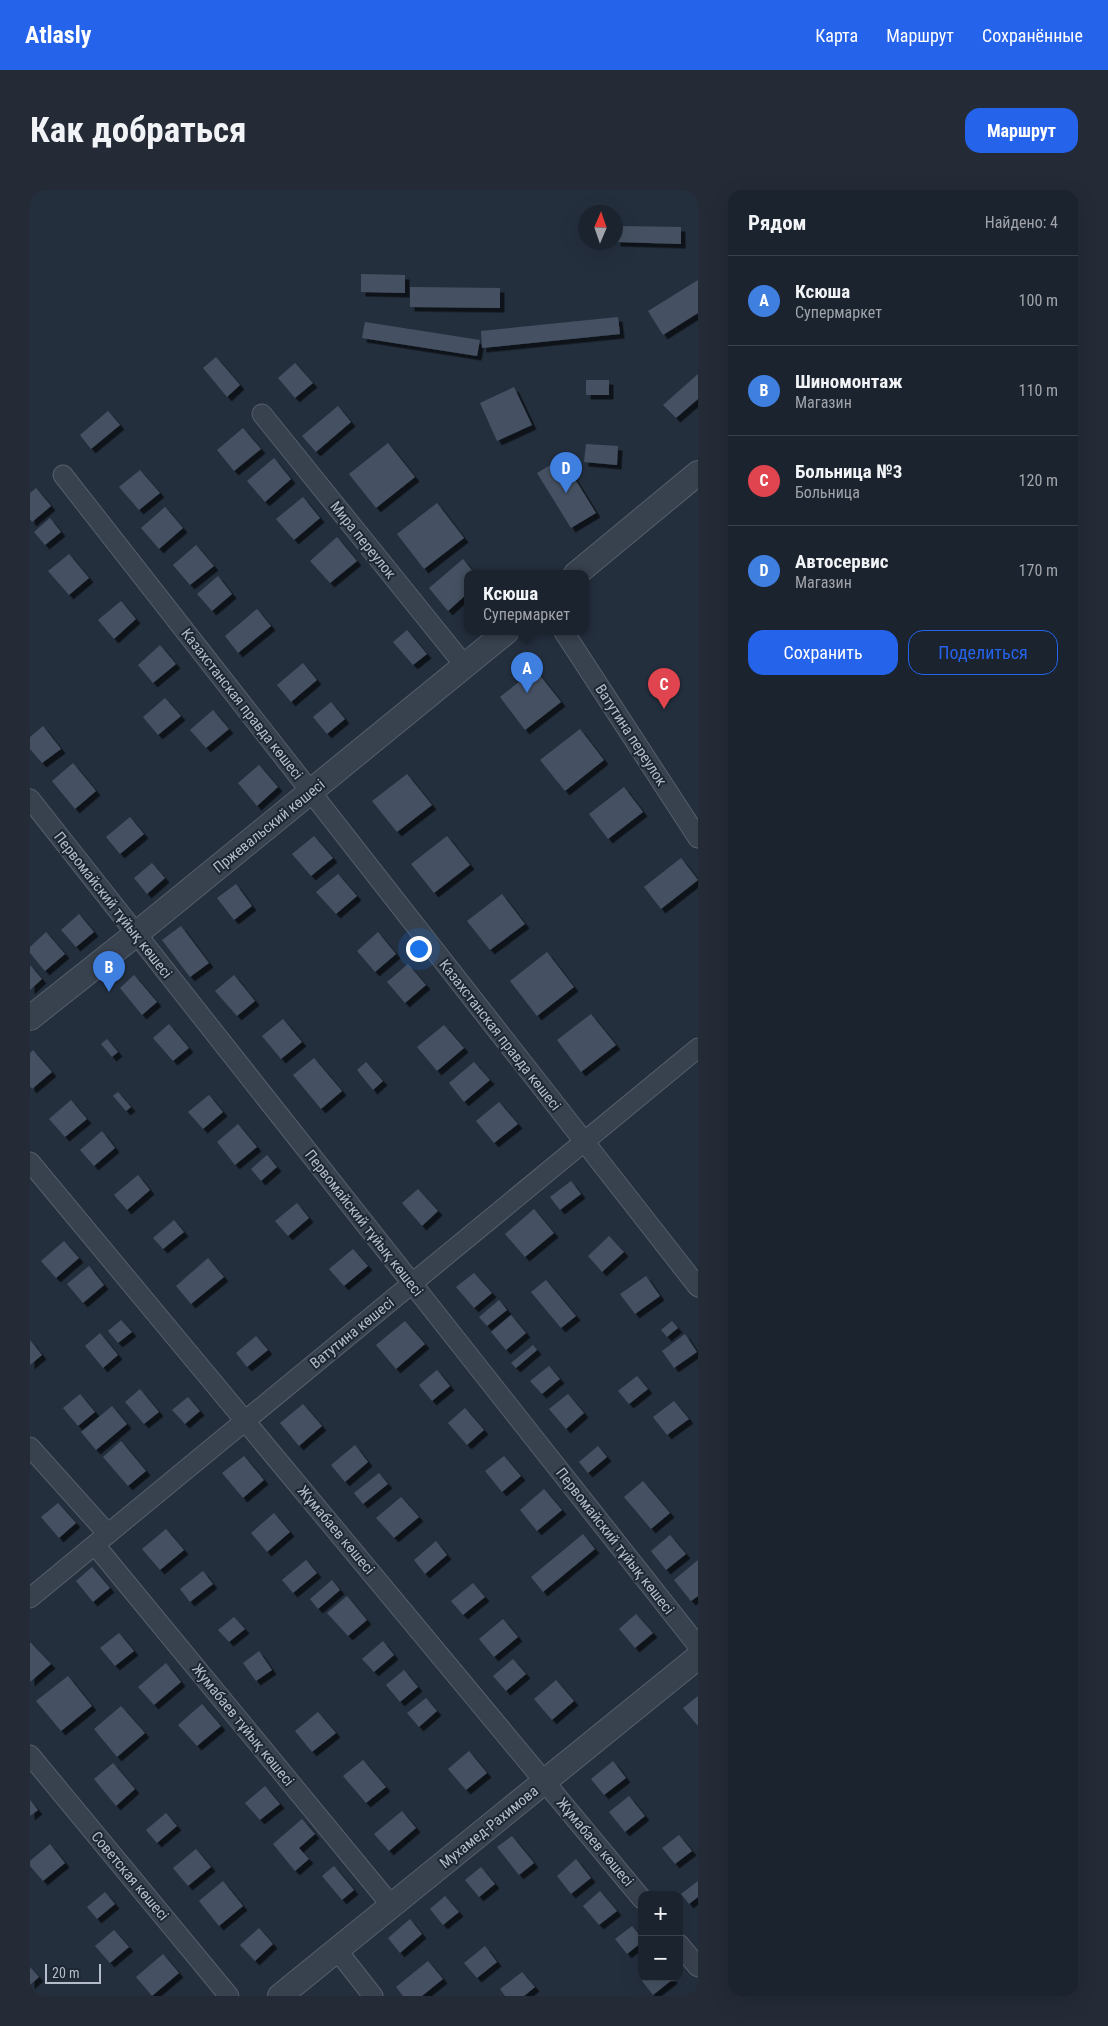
<!DOCTYPE html>
<html lang="ru">
<meta charset="utf-8">
<style>
body{margin:0;font-family:"Roboto Condensed",sans-serif;background:#242b36;color:#f1f3f6}
.controls{position:absolute;right:15px;bottom:15px;display:grid;overflow:hidden;border-radius:10px;box-shadow:0 5px 20px #0002}
.controls button{width:45px;height:45px;display:grid;place-items:center;padding:0;border:0;border-bottom:1px solid #39404a;background:#1b232e;color:#f1f3f6;font:25px sans-serif}
.compass{position:absolute;left:548px;top:15px;width:45px;height:45px;border-radius:50%;background:#1b232e;box-shadow:0 5px 20px #0002;rotate:2deg}
.scale{position:absolute;left:15px;bottom:12px;width:56px;box-sizing:border-box;padding-left:5px;border:2px solid #b4bcc9;border-top:0;font-size:14px;line-height:18px;white-space:nowrap;color:#b4bcc9;-webkit-text-stroke:4px #1d2633;paint-order:stroke}
.you{position:absolute;left:388px;top:758px;width:18px;height:18px;margin:-12px;border:4px solid #fff;border-radius:50%;background:#1a73e8;box-shadow:0 0 0 8px #1a73e833}
.badge{display:grid;place-items:center;width:32px;height:32px;border-radius:50%;background:#2563eb;color:#fff;font-size:16px;font-weight:700}
.pin{position:absolute;translate:-50% -41px;filter:drop-shadow(0 1px 2px #0008)}
.pin::after{content:'';position:absolute;top:26px;width:18px;height:15px;background:inherit;clip-path:polygon(0 0,100% 0,50% 100%)}
.popup{position:absolute;left:434px;top:380px;width:125px;height:65px;box-sizing:border-box;display:grid;place-content:center;border-radius:10px;background:#1b232e;filter:drop-shadow(0 1px 4px #0005);font-size:16px;white-space:nowrap;color:#a0a4aa}
.popup b{font-size:19px;color:#f1f3f6}
.popup::after{content:'';position:absolute;left:50%;top:100%;margin-left:-10px;border:10px solid transparent;border-top-color:#1b232e}
.list{margin:0;padding:0;list-style:none}
h2{display:flex;justify-content:space-between;align-items:center;height:65px;margin:0;padding:0 20px;font-size:21px}
h2 small{font-size:16px;font-weight:400;color:#a0a4aa}
.list li{display:grid;grid-template-columns:32px 1fr auto;gap:15px;align-items:center;box-sizing:border-box;height:90px;padding:0 20px;border-top:1px solid #39404a}
.list b{display:block;font-size:19px;white-space:nowrap}
.list p{margin:0;font-size:16px;white-space:nowrap;color:#a0a4aa}
.list em{font-size:16px;font-style:normal;color:#a0a4aa}
.actions{display:flex;gap:10px;padding:15px 20px}
.actions a{flex:1;padding:11px 0;border:1px solid #2563eb;border-radius:15px;text-align:center;font-size:18px;color:#2563eb}
.actions .main{background:#2563eb;color:#fff}
.map{position:relative;flex:none;width:668px;height:1806px;overflow:hidden;border-radius:15px}
header{display:flex;align-items:center;gap:30px;box-sizing:border-box;height:70px;padding:0 25px;background:#2563eb;color:#fff}
header strong{font-size:24px}
nav{display:flex;gap:28px;margin-inline-start:auto;font-size:18px}
.intro{display:flex;align-items:center;justify-content:space-between;box-sizing:border-box;height:120px;padding:0 30px}
h1{margin:0;font-size:35px}
.button{padding:12px 22px;border-radius:15px;background:#2563eb;color:#fff;font-size:18px;font-weight:700}
main{display:flex;gap:30px;padding:0 30px}
aside{flex:1;background:#1b232e;border-radius:15px;box-shadow:0 5px 20px #0002}
.map>svg:first-child{display:block}
.building{fill:#455162;filter:url(#shadow)}
.lines{fill:none;stroke-linecap:round;stroke-linejoin:round}
.minor-casing{stroke:#565f6c;stroke-width:21}
.tertiary-casing{stroke:#565f6c;stroke-width:26}
.minor{stroke:#38414e;stroke-width:19}
.tertiary{stroke:#38414e;stroke-width:24}
.labels{text-anchor:middle;dominant-baseline:central;stroke-width:4;stroke-linejoin:round;paint-order:stroke}
.street-label{font-size:15px;fill:#b4bcc9;stroke:#1d2633}
</style>
<header>
<strong>Atlasly</strong>
<nav><a>Карта</a><a>Маршрут</a><a>Сохранённые</a></nav>
</header>
<div class="intro"><h1>Как добраться</h1><a class="button">Маршрут</a></div>
<main>
<div class="map">
<svg width="668" height="1806" viewBox="0 0 668 1806">
<defs>
<filter id="shadow"><feDropShadow dx="4.5" dy="4.5" stdDeviation="0" flood-color="#0009"/></filter>
</defs>
<rect width="100%" height="100%" fill="#242f3e"/>
<g class="building">
<polygon points="586,36 651,37 651,54 586,52"/>
<polygon points="331,84 375,85 375,103 331,102"/>
<polygon points="668,90 668,123 633,145 618,121"/>
<polygon points="380,97 470,98 470,118 380,117"/>
<polygon points="588,127 590,144 452,158 451,141"/>
<polygon points="335,132 450,150 447,166 332,148"/>
<polygon points="186,167 210,195 197,207 173,178"/>
<polygon points="265,173 283,193 265,208 248,188"/>
<polygon points="668,184 668,209 646,228 633,215"/>
<rect x="556" y="190" width="23" height="15"/>
<polygon points="484,197 502,235 467,251 450,213"/>
<polygon points="308,216 321,232 286,262 272,246"/>
<polygon points="78,221 90,235 61,259 50,245"/>
<polygon points="213,238 231,259 204,281 187,260"/>
<polygon points="358,253 385,287 346,318 319,284"/>
<polygon points="556,254 588,256 587,275 554,272"/>
<polygon points="244,268 261,289 235,312 217,291"/>
<polygon points="532,268 566,323 541,338 507,283"/>
<polygon points="110,280 130,303 109,320 89,297"/>
<polygon points="6,298 21,316 2,332 0,329 0,303"/>
<polygon points="273,307 290,328 264,350 246,329"/>
<polygon points="407,313 434,348 394,379 367,344"/>
<polygon points="135,317 153,338 129,359 111,338"/>
<polygon points="20,328 31,342 15,355 4,342"/>
<polygon points="307,347 327,371 300,393 280,371"/>
<polygon points="166,355 184,376 160,395 143,375"/>
<polygon points="39,364 59,388 39,405 18,381"/>
<polygon points="433,369 445,384 438,384 438,403 418,421 399,398"/>
<polygon points="188,386 202,404 182,421 167,404"/>
<polygon points="91,411 106,429 84,449 68,430"/>
<polygon points="227,419 241,436 208,463 195,446"/>
<polygon points="377,440 397,464 383,475 363,452"/>
<polygon points="130,455 146,474 123,493 108,475"/>
<polygon points="273,473 287,490 261,512 247,495"/>
<polygon points="505,479 531,512 495,540 470,507"/>
<polygon points="135,508 151,526 128,545 113,527"/>
<polygon points="301,512 315,529 297,544 283,527"/>
<polygon points="183,520 199,539 176,558 160,540"/>
<polygon points="13,536 31,559 12,573 0,559 0,547"/>
<polygon points="550,539 574,570 535,601 510,570"/>
<polygon points="43,573 66,601 45,619 22,591"/>
<polygon points="229,575 248,597 227,616 208,593"/>
<polygon points="377,584 402,615 367,642 342,611"/>
<polygon points="594,597 613,622 578,649 559,624"/>
<polygon points="100,627 114,644 90,664 76,647"/>
<polygon points="284,646 303,668 281,686 262,664"/>
<polygon points="417,646 440,675 404,703 381,674"/>
<polygon points="651,668 668,690 631,719 614,697"/>
<polygon points="122,673 135,688 117,704 104,688"/>
<polygon points="308,684 327,706 306,724 286,702"/>
<polygon points="206,694 222,716 204,730 187,708"/>
<polygon points="472,704 495,734 460,760 437,731"/>
<polygon points="49,724 64,742 46,757 31,740"/>
<polygon points="151,736 179,773 160,787 132,750"/>
<polygon points="16,742 35,764 15,781 0,763 0,757"/>
<polygon points="348,742 366,764 345,782 327,761"/>
<polygon points="517,762 544,797 507,826 480,791"/>
<polygon points="378,774 396,795 375,813 357,792"/>
<polygon points="0,775 12,789 0,800"/>
<polygon points="104,785 127,812 112,825 90,798"/>
<polygon points="204,785 225,811 207,826 185,801"/>
<polygon points="561,824 586,855 551,882 527,850"/>
<polygon points="253,829 272,852 251,869 232,846"/>
<polygon points="139,834 159,858 143,871 123,848"/>
<polygon points="414,835 434,858 407,881 387,857"/>
<polygon points="77,849 88,862 82,867 71,854"/>
<polygon points="3,860 22,882 2,899 0,896 0,863"/>
<polygon points="284,868 312,901 291,919 263,885"/>
<polygon points="336,872 353,891 343,900 327,880"/>
<polygon points="444,872 460,890 434,912 419,893"/>
<polygon points="88,902 101,917 96,921 83,906"/>
<polygon points="179,905 193,922 173,939 158,922"/>
<polygon points="41,910 57,929 35,947 19,929"/>
<polygon points="469,912 488,934 464,953 446,931"/>
<polygon points="208,934 227,957 205,975 187,952"/>
<polygon points="72,941 85,958 64,976 50,960"/>
<polygon points="237,965 247,977 231,991 221,979"/>
<polygon points="108,985 120,1000 97,1020 84,1005"/>
<polygon points="541,991 551,1004 530,1020 520,1007"/>
<polygon points="388,999 408,1021 392,1036 372,1013"/>
<polygon points="267,1013 279,1028 258,1046 245,1031"/>
<polygon points="504,1019 524,1043 495,1067 475,1044"/>
<polygon points="144,1030 154,1042 133,1059 123,1048"/>
<polygon points="579,1046 594,1062 572,1082 558,1066"/>
<polygon points="34,1051 49,1068 26,1088 11,1071"/>
<polygon points="323,1059 338,1076 314,1096 299,1079"/>
<polygon points="178,1068 194,1087 161,1114 146,1096"/>
<polygon points="59,1076 74,1095 53,1113 37,1094"/>
<polygon points="444,1083 462,1103 444,1118 426,1097"/>
<polygon points="616,1086 630,1106 605,1124 590,1104"/>
<polygon points="516,1090 546,1126 531,1138 501,1102"/>
<polygon points="469,1110 477,1120 457,1136 449,1127"/>
<polygon points="481,1125 496,1143 476,1160 461,1142"/>
<polygon points="91,1130 102,1142 88,1153 78,1141"/>
<polygon points="375,1131 395,1154 366,1179 346,1155"/>
<polygon points="642,1131 648,1138 637,1147 631,1140"/>
<polygon points="70,1143 88,1165 73,1178 55,1156"/>
<polygon points="655,1144 667,1162 644,1178 632,1161"/>
<polygon points="226,1146 238,1160 217,1177 206,1163"/>
<polygon points="0,1150 12,1165 0,1175"/>
<polygon points="503,1155 507,1160 486,1178 481,1173"/>
<polygon points="519,1176 530,1189 512,1204 500,1191"/>
<polygon points="407,1180 420,1196 402,1211 389,1195"/>
<polygon points="607,1186 618,1199 599,1214 588,1201"/>
<polygon points="110,1199 129,1222 114,1234 95,1212"/>
<polygon points="50,1204 65,1222 48,1236 33,1218"/>
<polygon points="538,1204 554,1223 536,1239 519,1219"/>
<polygon points="158,1207 170,1221 155,1234 142,1220"/>
<polygon points="644,1211 659,1229 637,1245 623,1227"/>
<polygon points="273,1214 292,1236 269,1256 250,1233"/>
<polygon points="82,1216 97,1234 66,1260 51,1242"/>
<polygon points="435,1218 454,1240 437,1255 418,1233"/>
<polygon points="91,1251 116,1281 98,1296 73,1267"/>
<polygon points="325,1255 338,1272 315,1292 301,1275"/>
<polygon points="568,1256 577,1267 558,1283 549,1272"/>
<polygon points="214,1266 234,1290 213,1308 192,1283"/>
<polygon points="474,1266 491,1286 472,1302 455,1281"/>
<polygon points="349,1283 358,1294 333,1314 324,1303"/>
<polygon points="613,1291 640,1323 621,1339 594,1307"/>
<polygon points="514,1299 532,1320 507,1341 490,1320"/>
<polygon points="371,1307 389,1327 364,1348 346,1328"/>
<polygon points="28,1313 46,1333 29,1348 11,1327"/>
<polygon points="244,1323 260,1342 237,1362 221,1343"/>
<polygon points="136,1339 154,1360 130,1380 112,1359"/>
<polygon points="553,1344 565,1359 513,1402 501,1387"/>
<polygon points="640,1345 656,1364 636,1380 621,1361"/>
<polygon points="406,1351 417,1365 395,1384 384,1370"/>
<polygon points="276,1370 287,1383 263,1403 252,1390"/>
<polygon points="668,1370 668,1406 661,1411 644,1390"/>
<polygon points="62,1377 80,1398 63,1412 46,1391"/>
<polygon points="173,1381 183,1394 160,1412 150,1399"/>
<polygon points="302,1390 310,1400 288,1419 280,1409"/>
<polygon points="443,1393 455,1407 433,1425 421,1411"/>
<polygon points="317,1406 337,1430 318,1446 297,1423"/>
<polygon points="606,1424 623,1443 605,1458 589,1439"/>
<polygon points="204,1427 215,1439 199,1452 188,1440"/>
<polygon points="473,1429 488,1447 464,1467 449,1449"/>
<polygon points="89,1443 104,1461 85,1476 70,1458"/>
<polygon points="353,1451 364,1465 344,1482 332,1469"/>
<polygon points="0,1452 21,1474 0,1492"/>
<polygon points="229,1461 242,1480 226,1491 213,1473"/>
<polygon points="483,1469 496,1484 476,1501 463,1486"/>
<polygon points="136,1473 151,1492 124,1515 108,1497"/>
<polygon points="374,1480 388,1497 370,1512 356,1495"/>
<polygon points="38,1486 62,1516 31,1541 6,1511"/>
<polygon points="526,1490 544,1511 522,1530 504,1509"/>
<polygon points="668,1506 668,1536 653,1518"/>
<polygon points="396,1508 407,1521 389,1537 377,1523"/>
<polygon points="172,1514 191,1536 167,1556 148,1535"/>
<polygon points="91,1516 115,1543 87,1567 64,1539"/>
<polygon points="288,1522 306,1543 282,1562 265,1541"/>
<polygon points="439,1561 457,1583 436,1600 418,1579"/>
<polygon points="333,1570 356,1597 336,1613 313,1586"/>
<polygon points="583,1571 596,1588 574,1605 561,1589"/>
<polygon points="83,1573 105,1599 86,1616 64,1589"/>
<polygon points="235,1596 250,1614 230,1630 215,1613"/>
<polygon points="599,1606 615,1626 595,1642 579,1622"/>
<polygon points="0,1610 8,1620 0,1626"/>
<polygon points="372,1621 386,1638 359,1661 344,1644"/>
<polygon points="136,1623 147,1636 127,1653 116,1640"/>
<polygon points="272,1629 285,1644 269,1658 279,1669 265,1681 243,1654"/>
<polygon points="649,1645 662,1661 645,1674 632,1658"/>
<polygon points="482,1646 504,1673 489,1685 467,1657"/>
<polygon points="20,1654 35,1673 13,1691 0,1676 0,1671"/>
<polygon points="166,1659 181,1677 158,1696 143,1678"/>
<polygon points="546,1669 561,1688 541,1704 527,1686"/>
<polygon points="304,1676 324,1700 312,1710 292,1686"/>
<polygon points="451,1677 465,1694 449,1707 435,1690"/>
<polygon points="193,1691 213,1716 189,1736 169,1711"/>
<polygon points="668,1691 668,1707 659,1714 651,1704"/>
<polygon points="570,1701 587,1721 569,1735 553,1716"/>
<polygon points="75,1702 85,1714 67,1729 57,1717"/>
<polygon points="415,1706 429,1722 413,1735 400,1719"/>
<polygon points="380,1729 392,1744 370,1763 358,1748"/>
<polygon points="602,1736 612,1748 612,1752 597,1764 585,1749"/>
<polygon points="229,1738 243,1754 225,1771 210,1755"/>
<polygon points="84,1740 99,1757 80,1773 65,1756"/>
<polygon points="455,1756 467,1772 447,1788 434,1773"/>
<polygon points="133,1764 149,1783 122,1806 106,1787"/>
<polygon points="398,1771 413,1789 392,1806 373,1806 366,1797"/>
<polygon points="0,1777 9,1787 0,1795"/>
<polygon points="492,1782 505,1797 494,1806 475,1806 470,1799"/>
<polygon points="617,1787 642,1787 643,1789 623,1805 612,1791"/>
</g>
<g class="lines">
<defs>
<g id="minor">
<polyline points="232,224 435,476"/>
<polyline points="33,285 668,1097"/>
<polyline points="534,442 668,648"/>
<polyline points="0,609 668,1456"/>
<polyline points="0,972 612,1709"/>
<polyline points="0,1257 78,1344"/>
<polyline points="65,1355 361,1715"/>
<polyline points="0,1408 668,858"/>
<polyline points="0,1565 199,1806"/>
<polyline points="649,1754 668,1777"/>
<polyline points="307,1760 343,1806"/>
</g>
<g id="tertiary">
<polyline points="546,384 668,283"/>
<polyline points="0,828 106,744 476,442"/>
<polyline points="250,1806 668,1467"/>
</g>
</defs>
<use href="#minor" class="minor-casing"/>
<use href="#tertiary" class="tertiary-casing"/>
<use href="#minor" class="minor"/>
<use href="#tertiary" class="tertiary"/>
</g>
<g class="labels">
<g class="street-label">
<text transform="translate(333 350) rotate(51)">Мира переулок</text>
<text transform="translate(212 514) rotate(52)">Казахстанская правда көшесі</text>
<text transform="translate(601 545) rotate(57)">Ватутина переулок</text>
<text transform="translate(239 636) rotate(-39)">Пржевальский көшесі</text>
<text transform="translate(83 715) rotate(52)">Первомайский тұйық көшесі</text>
<text transform="translate(470 845) rotate(52)">Казахстанская правда көшесі</text>
<text transform="translate(334 1033) rotate(52)">Первомайский тұйық көшесі</text>
<text transform="translate(322 1143) rotate(-39)">Ватутина көшесі</text>
<text transform="translate(306 1340) rotate(50)">Жұмабаев көшесі</text>
<text transform="translate(585 1351) rotate(52)">Первомайский тұйық көшесі</text>
<text transform="translate(213 1535) rotate(51)">Жумабаев тұйық көшесі</text>
<text transform="translate(459 1637) rotate(-39)">Мухамед-Рахимова</text>
<text transform="translate(565 1652) rotate(50)">Жұмабаев көшесі</text>
<text transform="translate(100 1686) rotate(50)">Советская көшесі</text>
</g>
</g>
</svg>
<div class="controls">
<button>+</button>
<button>−</button>
</div>
<svg class="compass" viewBox="-18 -18 36 36"><path d="M0-13l5 13h-10z" fill="#e53935"/><path d="M0 13l5-13h-10z" fill="#a0a4aa"/></svg>
<div class="scale">20 m</div>
<div class="you"></div>
<div class="pin badge" style="left:497px;top:503px;background:#3f7fe0">A</div>
<div class="popup"><b>Ксюша</b>Супермаркет</div>
<div class="pin badge" style="left:79px;top:802px;background:#3f7fe0">B</div>
<div class="pin badge" style="left:634px;top:519px;background:#e0444e">C</div>
<div class="pin badge" style="left:536px;top:303px;background:#3f7fe0">D</div>
</div>
<aside>
<h2>Рядом<small>Найдено: 4</small></h2>
<ul class="list">
<li><span class="badge" style="background:#3f7fe0">A</span><div><b>Ксюша</b><p>Супермаркет</p></div><em>100 m</em></li>
<li><span class="badge" style="background:#3f7fe0">B</span><div><b>Шиномонтаж</b><p>Магазин</p></div><em>110 m</em></li>
<li><span class="badge" style="background:#e0444e">C</span><div><b>Больница №3</b><p>Больница</p></div><em>120 m</em></li>
<li><span class="badge" style="background:#3f7fe0">D</span><div><b>Автосервис</b><p>Магазин</p></div><em>170 m</em></li>
</ul>
<div class="actions"><a class="main">Сохранить</a><a>Поделиться</a></div>
</aside>
</main>
